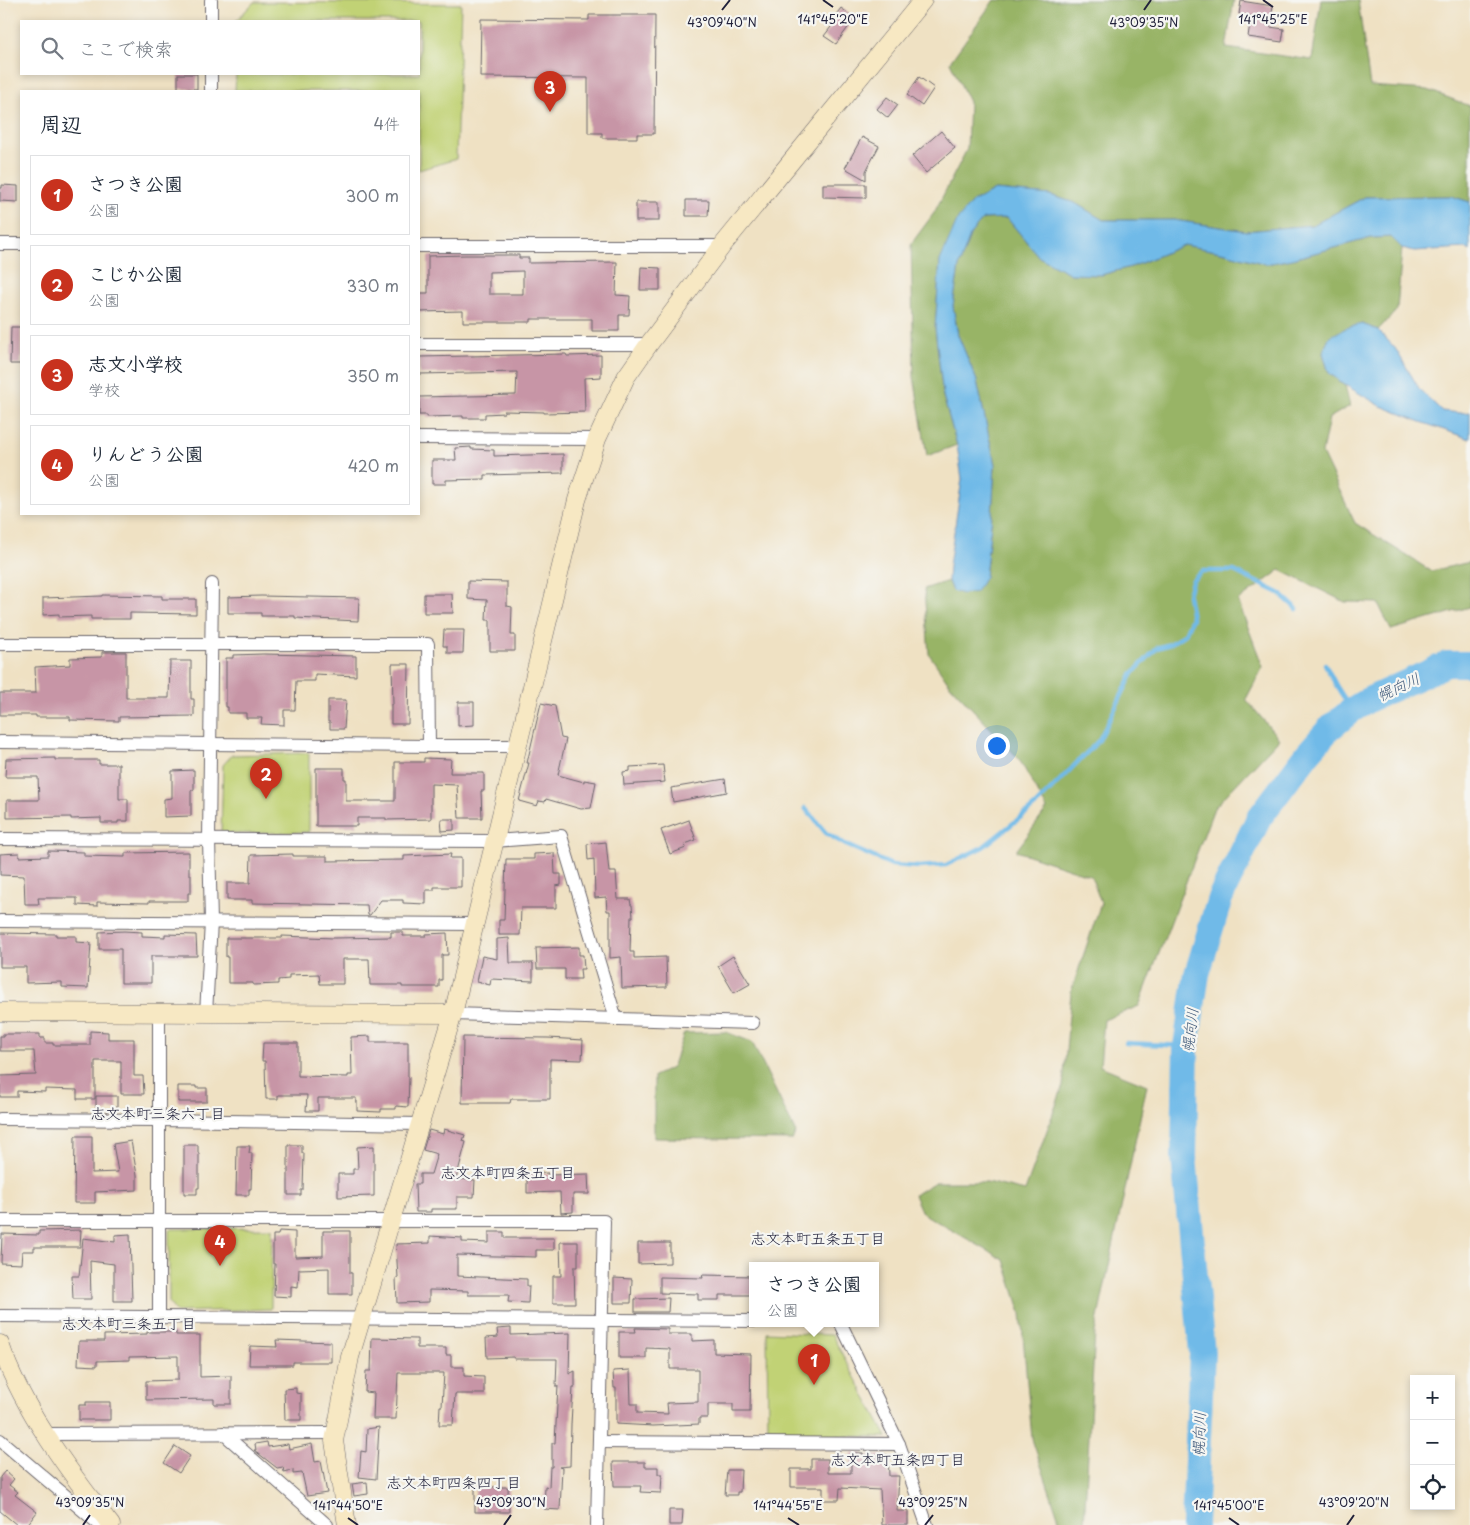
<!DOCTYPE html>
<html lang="ja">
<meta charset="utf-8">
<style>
body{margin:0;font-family:"Playpen Sans","Klee One",sans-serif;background:#f2f2f3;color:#1f2937}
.controls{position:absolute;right:15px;bottom:15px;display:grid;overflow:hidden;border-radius:0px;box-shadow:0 2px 8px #0003}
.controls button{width:45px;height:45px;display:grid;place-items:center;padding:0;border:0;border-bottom:1px solid #e0e1e3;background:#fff;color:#1f2937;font:25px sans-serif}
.you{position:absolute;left:996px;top:745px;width:18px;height:18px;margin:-12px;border:4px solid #fff;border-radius:50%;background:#1a73e8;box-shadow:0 0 0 8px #1a73e833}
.badge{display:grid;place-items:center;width:32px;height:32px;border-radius:50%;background:#c8321e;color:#fff;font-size:16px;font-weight:700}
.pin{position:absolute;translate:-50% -41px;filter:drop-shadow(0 1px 2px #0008)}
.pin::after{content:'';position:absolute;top:26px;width:18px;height:15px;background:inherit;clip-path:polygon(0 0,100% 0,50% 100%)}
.popup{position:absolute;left:749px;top:1262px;width:130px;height:65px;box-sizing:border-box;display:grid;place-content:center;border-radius:0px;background:#fff;filter:drop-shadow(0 1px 4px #0005);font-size:16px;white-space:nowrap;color:#747a83}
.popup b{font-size:19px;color:#1f2937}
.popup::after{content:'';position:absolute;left:50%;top:100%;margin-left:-10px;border:10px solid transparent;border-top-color:#fff}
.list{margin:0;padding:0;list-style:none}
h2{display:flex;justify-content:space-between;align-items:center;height:65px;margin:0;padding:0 20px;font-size:21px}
h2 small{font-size:16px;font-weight:400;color:#747a83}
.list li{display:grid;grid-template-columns:32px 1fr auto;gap:15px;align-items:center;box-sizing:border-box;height:80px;margin:0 10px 10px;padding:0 10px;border:1px solid #e0e1e3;border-radius:0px}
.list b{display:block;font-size:19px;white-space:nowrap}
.list p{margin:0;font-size:16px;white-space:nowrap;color:#747a83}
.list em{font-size:16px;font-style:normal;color:#747a83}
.icon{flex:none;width:28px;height:28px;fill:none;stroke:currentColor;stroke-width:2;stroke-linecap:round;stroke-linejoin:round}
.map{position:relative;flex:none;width:1470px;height:1525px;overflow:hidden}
.search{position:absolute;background:#fff;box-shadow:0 2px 8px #0003;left:20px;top:20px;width:400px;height:55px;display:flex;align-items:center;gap:12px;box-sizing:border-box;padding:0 18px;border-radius:0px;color:#747a83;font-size:19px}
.panel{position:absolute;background:#fff;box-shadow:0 2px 8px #0003;left:20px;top:90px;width:400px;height:425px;border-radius:0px}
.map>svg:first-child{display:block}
.green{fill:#c1d275;stroke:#727a58}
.forest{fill:#98b466;stroke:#5d6b50}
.water{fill:#6fbae8;stroke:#486e92}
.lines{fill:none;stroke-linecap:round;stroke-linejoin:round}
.stream{stroke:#6fbae8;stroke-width:4.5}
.river{stroke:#6fbae8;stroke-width:26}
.building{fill:#c795a6;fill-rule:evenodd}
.street-casing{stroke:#6a656b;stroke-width:14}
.secondary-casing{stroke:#6a656b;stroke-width:19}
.street{stroke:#fff;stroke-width:12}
.secondary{stroke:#f7e8c3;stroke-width:18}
.ticks{fill:none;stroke:#22223b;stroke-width:2}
.labels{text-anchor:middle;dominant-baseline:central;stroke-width:4.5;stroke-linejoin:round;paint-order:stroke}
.water-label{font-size:15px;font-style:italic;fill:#3d5778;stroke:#f6f6f2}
.neighbourhood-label{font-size:15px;fill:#22223b;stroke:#f6f6f2}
.ticks-label{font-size:12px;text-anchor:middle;fill:#22223b;stroke:#f6f6f2;stroke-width:4.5;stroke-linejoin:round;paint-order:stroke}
</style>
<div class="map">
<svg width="1470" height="1525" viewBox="0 0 1470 1525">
<rect width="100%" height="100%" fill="#f6f6f2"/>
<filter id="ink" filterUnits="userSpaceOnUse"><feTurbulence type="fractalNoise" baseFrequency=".02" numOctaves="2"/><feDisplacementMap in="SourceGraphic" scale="10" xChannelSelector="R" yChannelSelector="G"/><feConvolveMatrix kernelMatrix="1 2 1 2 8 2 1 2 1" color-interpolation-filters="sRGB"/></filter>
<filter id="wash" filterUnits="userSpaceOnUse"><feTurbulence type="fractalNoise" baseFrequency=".0096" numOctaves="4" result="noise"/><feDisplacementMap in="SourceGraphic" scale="20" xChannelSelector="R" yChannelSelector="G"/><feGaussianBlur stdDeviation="1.12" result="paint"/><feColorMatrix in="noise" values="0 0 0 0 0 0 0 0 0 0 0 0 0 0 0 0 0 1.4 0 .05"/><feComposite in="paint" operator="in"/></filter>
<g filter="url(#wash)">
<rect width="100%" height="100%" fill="#efe1c3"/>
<g class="green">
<polygon points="254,2 461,4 456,159 419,170 419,91 235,91 236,74 419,74 419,21 236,21"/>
<polygon points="309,753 309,832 221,834 223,765 232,755"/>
<polygon points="272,1228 271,1309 176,1312 169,1303 169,1229"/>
<polygon points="767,1332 832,1335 887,1437 768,1435"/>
</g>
<g class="forest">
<polygon points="994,0 1234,0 1226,48 1312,60 1321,0 1358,0 1370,86 1428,90 1470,106 1470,202 1451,196 1365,197 1313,225 1246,231 1174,220 1103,220 1075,203 1050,195 995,190 940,261 935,328 943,396 957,445 927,456 914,377 911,244 934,213 967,149 969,102 950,62"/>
<polygon points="1007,218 1039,257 1071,274 1101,275 1134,266 1184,245 1222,252 1266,264 1292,259 1371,238 1391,237 1402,248 1397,310 1378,330 1362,324 1329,337 1323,353 1329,373 1345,385 1350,406 1329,418 1322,453 1355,523 1431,571 1470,562 1470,607 1391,630 1378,603 1345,602 1280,570 1238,601 1263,667 1246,699 1279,739 1214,808 1139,1006 1104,1020 1100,1066 1147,1085 1095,1332 1084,1525 1061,1525 1032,1439 1021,1313 1004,1260 922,1213 914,1195 935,1182 987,1182 1025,1191 1063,1086 1071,992 1101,903 1091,876 1016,851 1047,809 1019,759 950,685 929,654 924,589 948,581 952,591 985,577 992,515 995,465 977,381 958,335 953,306 959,266 971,233 983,219"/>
<polygon points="726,1032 752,1042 796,1133 792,1140 654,1138 654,1076 672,1068 684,1033"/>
</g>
<g class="water">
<polygon points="995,190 1050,195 1075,203 1103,220 1174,220 1246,231 1313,225 1365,197 1451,196 1470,202 1470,251 1466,248 1414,251 1402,248 1391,237 1371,238 1292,259 1266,264 1226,253 1184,245 1134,266 1101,275 1071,274 1039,257 1007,218 983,219 971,233 959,266 953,306 958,335 977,381 995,465 992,515 985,577 976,592 963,594 952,591 948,581 949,566 962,479 957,445 943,396 935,328 940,261 958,219 972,202"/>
<polygon points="1362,324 1378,330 1395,348 1420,390 1442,411 1460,413 1470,412 1470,439 1421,422 1381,406 1345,385 1329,373 1323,353 1329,337 1346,328"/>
</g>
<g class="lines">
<g class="stream">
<polyline points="1325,664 1337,687 1352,710"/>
<polyline points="805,808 826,833 846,845 892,865 919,867 946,865 983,847 1035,806 1099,740 1133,673 1157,648 1170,644 1185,634 1192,618 1188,595 1192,581 1202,571 1234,571 1279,593 1297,609"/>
<polyline points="1126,1043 1186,1046"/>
</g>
<polyline class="river" points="1194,1525 1202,1353 1184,1157 1186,1046 1197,974 1220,898 1259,818 1308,753 1329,729 1352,710 1368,700 1447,664 1470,664"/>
</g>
<g id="blocks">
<g class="building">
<polygon points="1241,1 1273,6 1270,27 1284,29 1282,42 1248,37 1251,16 1239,14"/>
<polygon points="841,8 855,18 836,44 824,36 834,23 831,21"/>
<polygon points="589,15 655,15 654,134 637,134 637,138 602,138 602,133 588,133 588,78 480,77 481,19 589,20"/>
<rect x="178" y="74" width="19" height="15"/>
<polygon points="919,77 934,88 922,106 907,95"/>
<polygon points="887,97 898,105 888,118 877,109"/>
<polygon points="941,131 955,148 926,173 912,156"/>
<polygon points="862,137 879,146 866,171 866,180 845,168"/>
<polygon points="823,184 866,184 866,198 823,197"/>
<polygon points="2,185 18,186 18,202 0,201 0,188 2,188"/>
<polygon points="686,200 709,200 708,216 686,216"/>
<rect x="636" y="202" width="23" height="19"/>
<path d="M465,255H519V258H529V263L617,262L616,295L630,296L629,315H619V331H592V319H531V322H463V311L419,312V293H428V256ZM523,271V294H489V272Z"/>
<polygon points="641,267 660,268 660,290 640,290"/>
<polygon points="11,327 21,327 21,364 10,364"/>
<polygon points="566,354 567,356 601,355 601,377 584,378 585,412 544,413 544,412 504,411 504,413 485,414 485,418 463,418 463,416 427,417 427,415 419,415 419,397 516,395 517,372 419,374 419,357"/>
<polygon points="471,447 471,449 494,450 494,456 563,454 563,473 485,475 485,479 446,480 446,484 432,484 432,460 456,460 455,448"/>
<polygon points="468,581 507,582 507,606 512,607 511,635 515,635 515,651 490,651 490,620 486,620 487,600 468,599"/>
<polygon points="424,594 452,594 453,613 424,613"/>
<polygon points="102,595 162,596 162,599 196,599 196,614 130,613 130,619 91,619 91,616 59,617 59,614 43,615 43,598 102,596"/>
<polygon points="261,596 359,598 358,621 295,618 295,616 261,616 261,613 228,613 228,597"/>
<polygon points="444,630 464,630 463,653 447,653 447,646 443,646"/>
<polygon points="102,652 126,652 126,698 169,698 170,661 191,661 191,699 194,699 194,716 119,717 119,721 70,720 70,717 36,717 36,715 0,715 0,693 36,693 35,667 70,665 70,658 102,657"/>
<polygon points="263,654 356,656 356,676 315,674 315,681 296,681 295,710 284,710 284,725 261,724 262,718 246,718 246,713 228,713 228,707 226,707 226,658 233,658 233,655"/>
<polygon points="392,664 409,664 408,724 391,724 391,704 393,704"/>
<polygon points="328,700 346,700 344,729 330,729 330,722 328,722"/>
<polygon points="458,702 474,702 474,725 458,726"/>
<polygon points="541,703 555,706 561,738 566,739 558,775 584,782 584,780 596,782 591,808 581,809 546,799 545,802 539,801 537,806 519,801 529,763 527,763"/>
<polygon points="55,758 55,760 99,760 99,764 119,764 119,799 128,799 128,821 118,821 118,823 101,823 101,818 71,819 71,817 7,818 7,800 39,800 38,777 5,777 6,759"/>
<polygon points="424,758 451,759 450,773 484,773 484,791 481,791 482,818 459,818 457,785 431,784 431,819 386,820 386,818 357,818 357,826 316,826 316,768 344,768 344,779 346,779 346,801 395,801 395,762 424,762"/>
<polygon points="663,765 665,782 624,785 623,772 630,771 630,767"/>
<polygon points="194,770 194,790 191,790 191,816 164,817 164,799 172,798 172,771"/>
<polygon points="725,779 727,792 673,802 671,788"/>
<polygon points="441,819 454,819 454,830 442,831"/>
<polygon points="689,820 696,840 685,844 686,848 670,854 661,830"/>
<polygon points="606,842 609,872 616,872 618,899 630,899 631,905 632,905 633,917 631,917 630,952 634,952 634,958 666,957 667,987 622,988 621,957 610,958 610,911 607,911 606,897 595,898 594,859 588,860 587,844"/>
<polygon points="48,851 84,852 84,856 125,857 125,853 189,852 189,874 191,874 191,893 188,893 188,901 149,901 149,903 97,902 97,906 77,905 77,898 38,898 39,904 25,904 24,876 0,875 0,854 19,853 19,857 48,856"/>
<polygon points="554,853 555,874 561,874 561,885 556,886 556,908 521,908 520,935 499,935 499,920 504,920 506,859 534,859 534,854"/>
<polygon points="293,854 293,856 327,856 327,861 404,860 404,856 451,854 450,858 461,858 461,887 434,887 434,890 426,890 426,904 403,903 403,900 381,900 370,915 368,915 367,905 252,903 252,900 227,900 227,883 250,883 251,855"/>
<polygon points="124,931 142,932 142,936 165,937 165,934 196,935 197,956 151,956 151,983 121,983 121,949 99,949 99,932"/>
<polygon points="391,932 403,932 403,936 426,936 426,934 447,933 448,955 442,955 442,980 439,980 439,987 402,987 402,985 370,985 369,959 343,959 343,984 320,984 319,974 289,975 289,979 278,980 278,984 253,985 253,983 228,983 228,957 226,957 226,938 282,938 282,936 334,938 391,937"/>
<polygon points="0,933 56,934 56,936 76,936 76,942 91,943 88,988 62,987 62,982 26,983 26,967 0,967"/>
<polygon points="509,938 510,963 533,963 533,981 491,979 490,985 477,982 482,956 497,959 497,939"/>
<polygon points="579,947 579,955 583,955 584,969 580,969 581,979 565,979 565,969 537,969 536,948"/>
<polygon points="733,956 750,984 734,993 718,966"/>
<polygon points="90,1031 108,1032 108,1039 134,1039 134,1076 143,1076 144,1094 121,1094 121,1061 95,1061 95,1099 77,1099 77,1090 45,1089 45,1092 17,1091 17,1097 0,1097 0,1076 36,1075 34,1051 0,1051 0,1036 3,1036 3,1034 40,1034 40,1038 45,1038 45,1043 53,1043 53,1045 90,1045"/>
<polygon points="370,1036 370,1042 408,1042 408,1077 409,1077 408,1107 396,1106 396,1109 381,1109 381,1112 357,1111 357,1101 356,1101 356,1098 318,1098 318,1111 306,1111 307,1095 278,1095 278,1099 266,1099 265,1061 262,1061 263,1043 298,1043 298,1076 348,1077 348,1075 352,1075 351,1037"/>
<polygon points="463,1037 548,1038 583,1040 582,1060 550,1059 550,1099 511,1099 510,1103 462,1103"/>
<polygon points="178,1086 196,1086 196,1088 207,1088 207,1102 178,1102"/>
<polygon points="96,1096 117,1096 117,1110 108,1109 108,1112 96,1111"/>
<polygon points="444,1129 465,1135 463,1141 466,1142 456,1179 475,1180 474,1197 457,1197 457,1209 431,1209 431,1212 416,1212 415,1184 420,1184 420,1174 431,1174 437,1154 423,1150 429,1130 443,1134"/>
<polygon points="75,1136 92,1136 92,1173 118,1172 113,1144 131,1141 137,1175 137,1190 95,1192 95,1203 74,1203"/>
<polygon points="184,1145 198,1145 198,1153 199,1153 199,1188 197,1188 197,1194 184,1194"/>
<polygon points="288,1145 302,1145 302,1153 304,1153 303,1190 301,1190 301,1195 288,1195"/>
<polygon points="237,1146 250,1146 249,1153 252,1153 251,1189 249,1189 249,1195 236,1195"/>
<polygon points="374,1146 374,1196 338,1197 338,1174 353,1174 353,1169 358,1169 357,1147"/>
<polygon points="548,1173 548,1175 588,1174 589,1194 573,1194 573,1212 561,1213 560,1192 527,1193 527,1174"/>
<polygon points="81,1230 80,1247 34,1247 34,1251 22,1251 21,1264 1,1263 2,1234 39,1235 39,1231"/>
<polygon points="279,1231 295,1232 295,1257 323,1256 323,1231 350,1231 350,1273 352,1273 352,1294 329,1294 329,1268 299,1269 298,1287 291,1286 291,1297 274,1296 275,1264 273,1264 273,1235 278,1235"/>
<polygon points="489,1232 504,1232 504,1238 554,1238 554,1250 536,1250 536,1257 457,1255 457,1276 527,1279 527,1286 529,1286 528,1303 508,1302 509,1295 468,1295 468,1291 429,1290 429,1302 397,1303 396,1278 398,1278 396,1244 430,1243 430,1236 462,1238 462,1242 489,1243"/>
<polygon points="130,1234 132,1301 114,1301 114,1264 90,1261 91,1299 73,1299 72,1276 79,1276 83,1238 115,1242 115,1235"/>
<polygon points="560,1242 578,1242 578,1267 574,1267 575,1303 553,1303 553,1276 561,1276"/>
<polygon points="638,1243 670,1243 670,1263 638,1264"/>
<polygon points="702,1275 753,1276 753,1295 719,1295 719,1300 698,1300 698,1294 660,1293 660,1277 703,1278"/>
<polygon points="614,1278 632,1279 631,1303 614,1303"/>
<polygon points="669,1298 668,1312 635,1312 635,1299"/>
<polygon points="511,1328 511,1335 570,1333 569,1374 575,1371 575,1387 573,1387 571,1425 570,1466 559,1467 562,1468 560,1510 544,1509 545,1486 549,1487 550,1467 552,1467 552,1443 555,1443 558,1386 556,1386 557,1359 514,1359 514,1357 487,1358 486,1338 498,1337 497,1329"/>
<polygon points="635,1328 668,1329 668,1334 692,1334 692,1341 714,1340 714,1353 751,1354 750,1412 733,1412 733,1404 708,1404 708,1418 699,1418 699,1424 653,1426 616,1424 616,1388 614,1388 613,1371 630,1370 631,1404 637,1404 637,1413 668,1414 667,1403 698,1402 698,1369 670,1369 670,1349 646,1348 646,1358 619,1358 619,1332 636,1332"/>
<polygon points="147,1332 176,1332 176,1335 200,1335 200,1377 231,1376 231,1404 214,1404 214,1399 146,1400 146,1381 178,1380 178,1356 129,1357 129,1360 97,1361 97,1366 78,1365 79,1341 104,1341 104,1335 147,1334"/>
<polygon points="372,1338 417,1339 417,1348 446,1348 446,1355 451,1355 451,1367 464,1367 464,1376 484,1377 484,1394 455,1394 453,1425 439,1425 440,1406 442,1406 444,1373 398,1373 396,1419 373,1419 374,1393 365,1392 366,1371 371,1371"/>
<polygon points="276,1340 331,1342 331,1362 293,1362 293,1365 249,1365 250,1346 277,1347"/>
<polygon points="296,1388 296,1393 301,1394 301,1420 285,1420 284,1389"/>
<polygon points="86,1402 110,1402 110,1420 79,1420 79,1405 86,1405"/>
<polygon points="379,1427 376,1479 359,1477 361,1451 366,1452 367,1429"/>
<polygon points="267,1442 268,1447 288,1444 289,1449 312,1444 315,1462 321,1461 327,1493 307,1496 302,1473 293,1474 293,1470 284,1472 283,1467 277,1468 254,1450 256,1450 255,1444"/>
<polygon points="175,1446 190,1456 179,1473 164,1463"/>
<polygon points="851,1453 863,1453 863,1456 888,1455 889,1476 899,1476 897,1511 908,1511 908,1525 882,1525 880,1490 840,1488 839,1500 823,1500 823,1487 791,1487 791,1469 811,1469 811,1459 828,1459 828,1473 851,1473"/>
<polygon points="613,1462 645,1462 645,1467 658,1467 658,1474 662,1474 661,1493 640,1492 641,1486 614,1486"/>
<polygon points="727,1470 741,1470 740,1492 737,1492 737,1495 725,1495"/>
<polygon points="5,1471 14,1479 9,1485 18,1492 15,1495 37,1512 27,1525 17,1525 0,1511 0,1477"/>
<polygon points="367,1482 368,1494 354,1496 352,1484"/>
<polygon points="475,1487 508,1487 509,1512 475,1512"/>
<polygon points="669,1510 683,1510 682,1525 669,1525"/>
</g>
</g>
</g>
<g filter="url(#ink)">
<use href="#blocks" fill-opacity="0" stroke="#6a656b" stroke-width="1"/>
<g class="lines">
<defs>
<g id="street">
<polyline points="211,0 211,21"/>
<polyline points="211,74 211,91"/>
<polyline points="0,244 21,244"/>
<polyline points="419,246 722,246"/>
<polyline points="419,344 649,344"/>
<polyline points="419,438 597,439"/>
<polyline points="0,644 428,644 429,746"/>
<polyline points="0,742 429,746 518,746"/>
<polyline points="0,839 494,841 561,836 616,1019"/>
<polyline points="0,921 475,924"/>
<polyline points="206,1014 211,922 209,840 212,584"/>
<polyline points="453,1014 753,1023"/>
<polyline points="0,1119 159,1120 420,1124"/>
<polyline points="0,1221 604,1221 597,1525"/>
<polyline points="0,1316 753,1321"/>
<polyline points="159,1318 159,1014"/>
<polyline points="841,1324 899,1444 927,1525"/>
<polyline points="223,1433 327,1525"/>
<polyline points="46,1434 336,1433"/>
<polyline points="0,1440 100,1525"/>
<polyline points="599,1442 899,1444"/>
</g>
<g id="secondary">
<polyline points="0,1012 453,1014"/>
<path d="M0,1344C21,1407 70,1473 111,1525"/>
<polyline points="347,1525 334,1441 350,1357 453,1014 577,500 597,439 626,377 649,344 722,246 923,0"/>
</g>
</defs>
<use href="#street" class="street-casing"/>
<use href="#secondary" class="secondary-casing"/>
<use href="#street" class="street"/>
<use href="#secondary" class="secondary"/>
</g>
</g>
<path class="ticks" d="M823,0L833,7M1263,0L1273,7M722,10L730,0M1144,10L1151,0M348,1518L358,1525M788,1518L799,1525M1229,1518L1239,1525M83,1525L90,1515M504,1525L511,1515M925,1525L933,1515M1347,1525L1354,1515"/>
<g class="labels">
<g class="water-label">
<text transform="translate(1398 686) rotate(-25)">幌向川</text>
<text transform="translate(1189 1030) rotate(-83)">幌向川</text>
<text transform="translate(1198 1434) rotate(-88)">幌向川</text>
</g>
<g class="neighbourhood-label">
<text x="158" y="1112">志文本町三条六丁目</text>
<text x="508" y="1171">志文本町四条五丁目</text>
<text x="818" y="1237">志文本町五条五丁目</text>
<text x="129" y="1322">志文本町三条五丁目</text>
<text x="898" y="1458">志文本町五条四丁目</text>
<text x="454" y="1481">志文本町四条四丁目</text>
</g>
</g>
<g class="ticks-label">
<text x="833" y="24">141°45'20"E</text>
<text x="1273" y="24">141°45'25"E</text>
<text x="722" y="27">43°09'40"N</text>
<text x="1144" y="27">43°09'35"N</text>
<text x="90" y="1507">43°09'35"N</text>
<text x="511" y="1507">43°09'30"N</text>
<text x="933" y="1507">43°09'25"N</text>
<text x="1354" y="1507">43°09'20"N</text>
<text x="348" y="1510">141°44'50"E</text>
<text x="788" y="1510">141°44'55"E</text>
<text x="1229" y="1510">141°45'00"E</text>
</g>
</svg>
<div class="controls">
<button>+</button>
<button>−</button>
<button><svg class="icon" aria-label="locate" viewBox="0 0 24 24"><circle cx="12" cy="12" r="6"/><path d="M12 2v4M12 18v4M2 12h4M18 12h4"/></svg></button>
</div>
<div class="you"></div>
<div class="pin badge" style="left:814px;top:1385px">1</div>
<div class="popup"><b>さつき公園</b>公園</div>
<div class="pin badge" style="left:266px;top:799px">2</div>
<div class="pin badge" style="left:550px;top:112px">3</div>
<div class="pin badge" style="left:220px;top:1266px">4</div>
<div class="search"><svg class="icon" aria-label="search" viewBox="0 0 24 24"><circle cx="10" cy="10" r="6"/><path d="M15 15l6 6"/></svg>ここで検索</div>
<section class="panel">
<h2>周辺<small>4件</small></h2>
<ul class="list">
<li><span class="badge">1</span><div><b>さつき公園</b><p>公園</p></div><em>300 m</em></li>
<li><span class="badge">2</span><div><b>こじか公園</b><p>公園</p></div><em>330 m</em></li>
<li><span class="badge">3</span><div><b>志文小学校</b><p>学校</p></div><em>350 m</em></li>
<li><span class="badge">4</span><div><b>りんどう公園</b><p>公園</p></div><em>420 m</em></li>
</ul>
</section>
</div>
